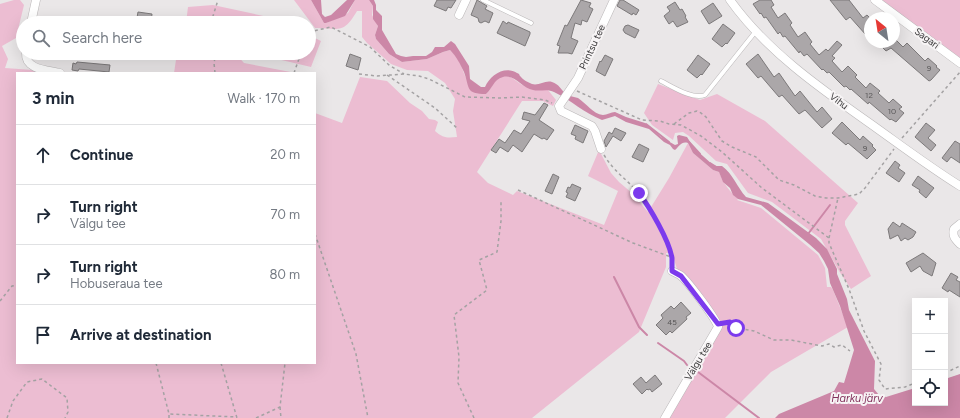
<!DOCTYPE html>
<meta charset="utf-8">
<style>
body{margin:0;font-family:Figtree,sans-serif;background:#f6f6f7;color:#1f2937}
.controls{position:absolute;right:12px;bottom:12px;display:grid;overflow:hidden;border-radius:0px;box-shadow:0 4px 16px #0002}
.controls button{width:36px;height:36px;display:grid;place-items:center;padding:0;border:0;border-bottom:1px solid #e0e1e3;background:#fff;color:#1f2937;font:20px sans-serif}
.compass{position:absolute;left:864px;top:12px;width:36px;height:36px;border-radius:50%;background:#fff;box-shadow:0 4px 16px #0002;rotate:330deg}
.stop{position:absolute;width:12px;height:12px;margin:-9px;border:3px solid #7c3aed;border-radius:50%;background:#fff}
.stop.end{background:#7c3aed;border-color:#fff;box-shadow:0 1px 4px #0008}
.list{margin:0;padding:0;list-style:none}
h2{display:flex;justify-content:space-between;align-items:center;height:52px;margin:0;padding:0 16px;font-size:17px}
h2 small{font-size:13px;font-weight:400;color:#747a83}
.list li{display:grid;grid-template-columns:26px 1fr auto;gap:12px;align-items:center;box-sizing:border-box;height:60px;padding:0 16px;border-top:1px solid #e0e1e3}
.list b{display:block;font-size:15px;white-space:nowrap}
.list p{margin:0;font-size:13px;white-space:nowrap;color:#747a83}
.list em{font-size:13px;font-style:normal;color:#747a83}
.icon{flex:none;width:22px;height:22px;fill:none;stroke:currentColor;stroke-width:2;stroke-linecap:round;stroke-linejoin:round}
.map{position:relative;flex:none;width:960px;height:418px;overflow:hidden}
.search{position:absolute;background:#fff;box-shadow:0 4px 16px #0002;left:16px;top:16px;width:300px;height:44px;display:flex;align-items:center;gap:10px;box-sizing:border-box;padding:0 14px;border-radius:22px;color:#747a83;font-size:15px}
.panel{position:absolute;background:#fff;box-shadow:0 4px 16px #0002;left:16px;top:72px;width:300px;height:292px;border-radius:0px}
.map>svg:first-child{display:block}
.green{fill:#ecbdd2}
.water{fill:#cc87a7}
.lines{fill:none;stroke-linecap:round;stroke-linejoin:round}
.stream{stroke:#cc87a7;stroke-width:2}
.building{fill:#aba7a9;stroke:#7c797a}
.lane-casing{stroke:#bab7b8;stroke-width:5}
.street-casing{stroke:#bab7b8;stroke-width:9}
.path{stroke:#a4a2a3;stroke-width:1.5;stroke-dasharray:3 3;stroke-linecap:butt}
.lane{stroke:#fff;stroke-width:4}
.street{stroke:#fff;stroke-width:8}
.route{stroke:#7c3aed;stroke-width:5}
.labels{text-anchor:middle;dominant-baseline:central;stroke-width:4;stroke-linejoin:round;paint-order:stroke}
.number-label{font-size:8px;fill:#585657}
.street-label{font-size:10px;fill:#3c3b3c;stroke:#f7f4f5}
.water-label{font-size:11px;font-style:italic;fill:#82305b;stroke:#f7f4f5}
</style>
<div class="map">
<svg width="960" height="418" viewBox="0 0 960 418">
<rect width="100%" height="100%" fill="#eae7e8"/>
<g class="green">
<path d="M14,0H20L24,5L16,38L2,46L8,59L5,68L33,70L45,73H17V363H315V113L342,123L360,77L387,81L410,103L422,111L429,119L435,120L438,122L435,131C443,138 447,138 457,137L453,111L455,99L445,83L428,71L407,70L391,64L367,43L362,37V11H357C344,33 341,29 317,28H315L294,0H311L324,23H326L348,13L355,0H369L373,6L372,15L378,26L375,35L376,39L389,54L402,62L427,59L443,52L450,50L458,58L465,76L475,93L486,94C492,89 491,85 495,81C509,69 514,82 526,87C532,90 541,89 548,90L556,100L553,106L543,101H522L477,172L488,183L513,195L517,191L604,225L618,191L588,176L599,150L611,173L619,182L632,193L648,212L669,178L688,143L693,153L713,170L719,172C721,175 721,178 723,181C725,185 734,196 738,199L737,200L761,208L818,255L825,268L827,287H831L833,290L848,327L771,372L725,418H668L719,332L677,269L672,253H666V267L639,332L532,418H0V4Z"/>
<polygon points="881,0 960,0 960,60"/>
<polygon points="213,5 282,20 288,23 186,23 188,7"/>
<polygon points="309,35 321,41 311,67 252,53 309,53"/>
<polygon points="177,53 235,53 244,63 296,73 174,73"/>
<polygon points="658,84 700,100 717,94 765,121 858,203 845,221 845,225 871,276 851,289 839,271 821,239 772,202 748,193 727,164 716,161 689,136 683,132 675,133 673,140 652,125 644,113"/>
</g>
<g class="water">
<polygon points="311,0 321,0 322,14 325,17 331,15 347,0 355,0 345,16 326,23 324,23"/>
<path d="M369,0H374L376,5V10L382,16V30L396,54L401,56L406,57L413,56H426L432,52L435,47H444L451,41L455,44L469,66L470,79L481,87H485C490,75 505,65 517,73C521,75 518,74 521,77C523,80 528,82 532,84C539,86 545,80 552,82C559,84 561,90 566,94C570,96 574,97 578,98C586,103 593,114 603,115C607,115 611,112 615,112L626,117L645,123L661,137L675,145L678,144L677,136L679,135L687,137L694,148L713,165L716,166H722C733,174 737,187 746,197L768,203L816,238L827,249L837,269V274L847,299L849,310L875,361L874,389L879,395L886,397L915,388V403H945V379L960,374V418H775L779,414L834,391L839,382L844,383L854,350L840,306L830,283L828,269L824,261L819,253L809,244L761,205L738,199L733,195L730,188L723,182L719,172L713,170L693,153L688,143C681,141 680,146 675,150L673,149L670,145L664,142L649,129L626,122L615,116L602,120C584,113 571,100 554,92C547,88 540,92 533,90C522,88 515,74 503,77C493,80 493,88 486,94C465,94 470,88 464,72C460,64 457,57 450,50L443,52L427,59L402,62L389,54L376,39L375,35L378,26L373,19V6Z"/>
</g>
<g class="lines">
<g class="stream">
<polyline points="646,124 669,142"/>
<polyline points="689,142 700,154"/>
<polyline points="710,163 718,168"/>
<polyline points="808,234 830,205"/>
<polyline points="614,277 639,327 647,335"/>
<polyline points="658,343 684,361 687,365"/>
<polyline points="698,372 759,418"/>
</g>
</g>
<g class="building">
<polygon points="437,0 456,0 451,8 448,7 446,11 434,6"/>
<polygon points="477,0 487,6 485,9 493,13 489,23 485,21 481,23 479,22 478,18 471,15"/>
<polygon points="581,0 591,3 589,7 593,9 587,22 582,20 581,25 575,23 571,38 578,41 572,54 568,53 558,53 560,46 557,45 565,25 567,26"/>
<polygon points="620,0 623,0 639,10 636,15 633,13 632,15 617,6"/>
<polygon points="760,0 771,0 774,5 771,7 778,18 785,13 792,23 790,25 798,37 805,32 812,42 810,44 819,55 826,49 828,51 837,41 842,45 832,56 835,58 832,61 842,72 848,66 857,75 855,77 866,88 870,83 880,91 878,93 889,103 893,99 902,107 899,109 904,113 896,122 891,119 890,120 869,102 868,104 851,89 850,90 846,86 844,87 829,72 827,73 823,69 822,70 807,54 804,56 800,51 799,53 785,36 783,37 780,32 778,34 766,17 764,18 761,13 760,14 753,4"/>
<polygon points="830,0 849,0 863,18 867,15 870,18 870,32 866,35 850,17 846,20"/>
<polygon points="675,2 680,10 682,9 686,16 685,17 688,22 677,27 673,21 669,24 664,16 670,11 667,7"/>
<polygon points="713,3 722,16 709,24 701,11"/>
<polygon points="138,12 152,14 151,23 136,23"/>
<polygon points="503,21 507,24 508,22 530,32 530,34 525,46 497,33"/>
<polygon points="723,24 735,33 727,44 726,43 722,47 712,39"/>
<polygon points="628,25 639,30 635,38 625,33 623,30 625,26"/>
<polygon points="894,38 903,47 907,43 925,61 928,58 937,66 936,67 940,70 931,80 929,81 891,48 886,51 877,42 894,42"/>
<polygon points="350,54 361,58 358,70 346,66"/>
<polygon points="758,54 774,77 779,73 795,96 800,91 817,112 822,107 832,119 822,128 805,110 799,114 782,95 779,97 761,76 758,78 746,64"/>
<polygon points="605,55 613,59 605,76 596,71 600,61 601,62"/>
<polygon points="698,55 710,64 702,75 701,74 697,78 687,70"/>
<polygon points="77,62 110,65 109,72 79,69 78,71 72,70 73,63 76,64"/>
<polygon points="544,103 548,105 539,120 554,130 547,140 544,138 542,139 534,134 522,152 513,145 508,152 500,147 496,153 491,150 499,139 505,143 514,130 521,134 530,121 522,119 524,112 535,115"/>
<polygon points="842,122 860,140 863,136 873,145 872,146 876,150 867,159 848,143 846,145 832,133"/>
<polygon points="926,123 935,130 928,138 936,145 931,151 915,137"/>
<polygon points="575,125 588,131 583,143 575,139 576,136 571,134"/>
<polygon points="615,128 626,133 621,141 613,136 606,147 604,141 609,132 612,134"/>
<polygon points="955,141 960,144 960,163 951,157 947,162 942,158"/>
<polygon points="639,144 649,149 643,162 632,157"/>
<polygon points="895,161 900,165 898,168 905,173 899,182 886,173"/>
<polygon points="553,174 559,177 552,194 545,191"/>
<polygon points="918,176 934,188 926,198 919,192 920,190 912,185"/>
<polygon points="572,184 581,188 575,201 566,197 568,193 566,192 568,187 570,188"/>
<polygon points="893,222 900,227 902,223 916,232 913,237 908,240 905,238 901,241 898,235 890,239 888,229"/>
<polygon points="923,253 936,263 932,276 923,271 920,266 911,272 906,263"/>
<polygon points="951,273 958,277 956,280 960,282 960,297 949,290 948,292 942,288"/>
<polygon points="681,302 691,313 686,317 687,319 672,333 670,331 666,335 656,325 663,318 661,315 671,306 674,309"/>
<polygon points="655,375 662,384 652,392 650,389 648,390 647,389 642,394 633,384 641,377 646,383"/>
</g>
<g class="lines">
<defs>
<g id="lane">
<polyline points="483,0 531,23"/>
<path d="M661,81C673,87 693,100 705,95L756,31"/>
</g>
<g id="street">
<path d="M730,0C767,52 824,91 875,127C903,147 931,168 960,186"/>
<polyline points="875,0 960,63"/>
<polyline points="459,15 466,0"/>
<polyline points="31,23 36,0"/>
<path d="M26,53C25,70 48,70 60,73"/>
<polyline points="601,149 595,131 592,126 561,111 559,106 578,78 614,0"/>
<path d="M960,224L954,229C952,236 955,239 960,244"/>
<path d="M665,418L718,327C717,320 687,280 680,275C678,274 674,272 672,271"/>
</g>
</defs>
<use href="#lane" class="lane-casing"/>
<use href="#street" class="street-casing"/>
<g class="path">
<polyline points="214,23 213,16 218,0"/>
<polyline points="309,32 331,27 337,30 370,47 389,65 404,74"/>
<polyline points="215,73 214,63 216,53"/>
<polyline points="294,73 301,53"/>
<polyline points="359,74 377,76 404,74 419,76 429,79 465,97 501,98 522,97 545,100 552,103"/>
<polyline points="387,75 435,108 457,128"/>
<polyline points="577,91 642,120 660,121 669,124 681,125 701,136 722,152 762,188 829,238 829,243 849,289 864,331 881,364 879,380 885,389 905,387 915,383"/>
<polyline points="674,124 689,113 697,111 701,113 706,117 722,141 732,147 756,157 779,180 794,185 815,196 826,198 838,198 859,194 865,188 894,149"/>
<polyline points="902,138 960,72"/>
<path d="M604,155C615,173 627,179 639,194C651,208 671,245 672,263"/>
<polyline points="518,190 633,243 671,257"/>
<polyline points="315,234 356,354 368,418"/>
<polyline points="829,238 838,198"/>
<polyline points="0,301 12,286 17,285"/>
<polyline points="724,323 730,322 737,328 754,331 774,340 791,340 822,346 829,344 834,347 842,345 850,351"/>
<polyline points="156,363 169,414 237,417"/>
<polyline points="221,363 237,418"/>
<polyline points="945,373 960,366"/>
<polyline points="280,407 281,418"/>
<polyline points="7,418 13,401 27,382 42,379 67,398 68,412 65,418"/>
<polyline points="169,418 169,414"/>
<polyline points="256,418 280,407 285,363"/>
<polyline points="474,418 458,383 459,357 454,315 487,290 479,260 497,252 501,221 501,201"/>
</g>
<use href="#lane" class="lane"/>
<use href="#street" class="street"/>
</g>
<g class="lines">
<path class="route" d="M639,193C650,208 669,240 672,258C672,262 672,267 672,271L681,276L718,324L730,322L736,328"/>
</g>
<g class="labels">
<g class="number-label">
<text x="929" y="68">9</text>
<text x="869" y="95">12</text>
<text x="892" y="111">10</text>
<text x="865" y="148">9</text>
<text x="672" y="322">45</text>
</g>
<g class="street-label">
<text transform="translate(927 38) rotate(36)">Sagari</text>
<text transform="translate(592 47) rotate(-65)">Printsu tee</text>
<text transform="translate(839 101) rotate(37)">Vihu</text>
<text transform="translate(698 361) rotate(-59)">Välgu tee</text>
</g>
<g class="water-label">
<text x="857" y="398">Harku järv</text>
</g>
</g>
</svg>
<div class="controls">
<button>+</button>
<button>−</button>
<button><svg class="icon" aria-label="locate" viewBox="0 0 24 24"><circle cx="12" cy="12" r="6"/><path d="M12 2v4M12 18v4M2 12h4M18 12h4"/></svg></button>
</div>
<svg class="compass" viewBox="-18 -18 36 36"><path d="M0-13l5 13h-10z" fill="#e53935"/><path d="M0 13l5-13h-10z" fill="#747a83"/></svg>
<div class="stop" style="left:736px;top:328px"></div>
<div class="stop end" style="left:639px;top:193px"></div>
<div class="search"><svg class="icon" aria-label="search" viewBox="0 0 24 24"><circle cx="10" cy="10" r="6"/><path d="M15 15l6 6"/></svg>Search here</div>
<section class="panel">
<h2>3 min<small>Walk · 170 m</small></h2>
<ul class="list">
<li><svg class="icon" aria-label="ahead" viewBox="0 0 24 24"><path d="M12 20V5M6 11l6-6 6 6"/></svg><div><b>Continue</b></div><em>20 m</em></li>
<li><svg class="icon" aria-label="right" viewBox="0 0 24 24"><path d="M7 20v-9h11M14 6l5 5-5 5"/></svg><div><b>Turn right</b><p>Välgu tee</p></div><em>70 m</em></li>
<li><svg class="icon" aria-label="right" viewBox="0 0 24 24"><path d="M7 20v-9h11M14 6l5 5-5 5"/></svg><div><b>Turn right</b><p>Hobuseraua tee</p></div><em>80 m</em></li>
<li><svg class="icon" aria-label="arrive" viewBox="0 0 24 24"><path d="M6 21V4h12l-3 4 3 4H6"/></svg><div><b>Arrive at destination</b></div></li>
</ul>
</section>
</div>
